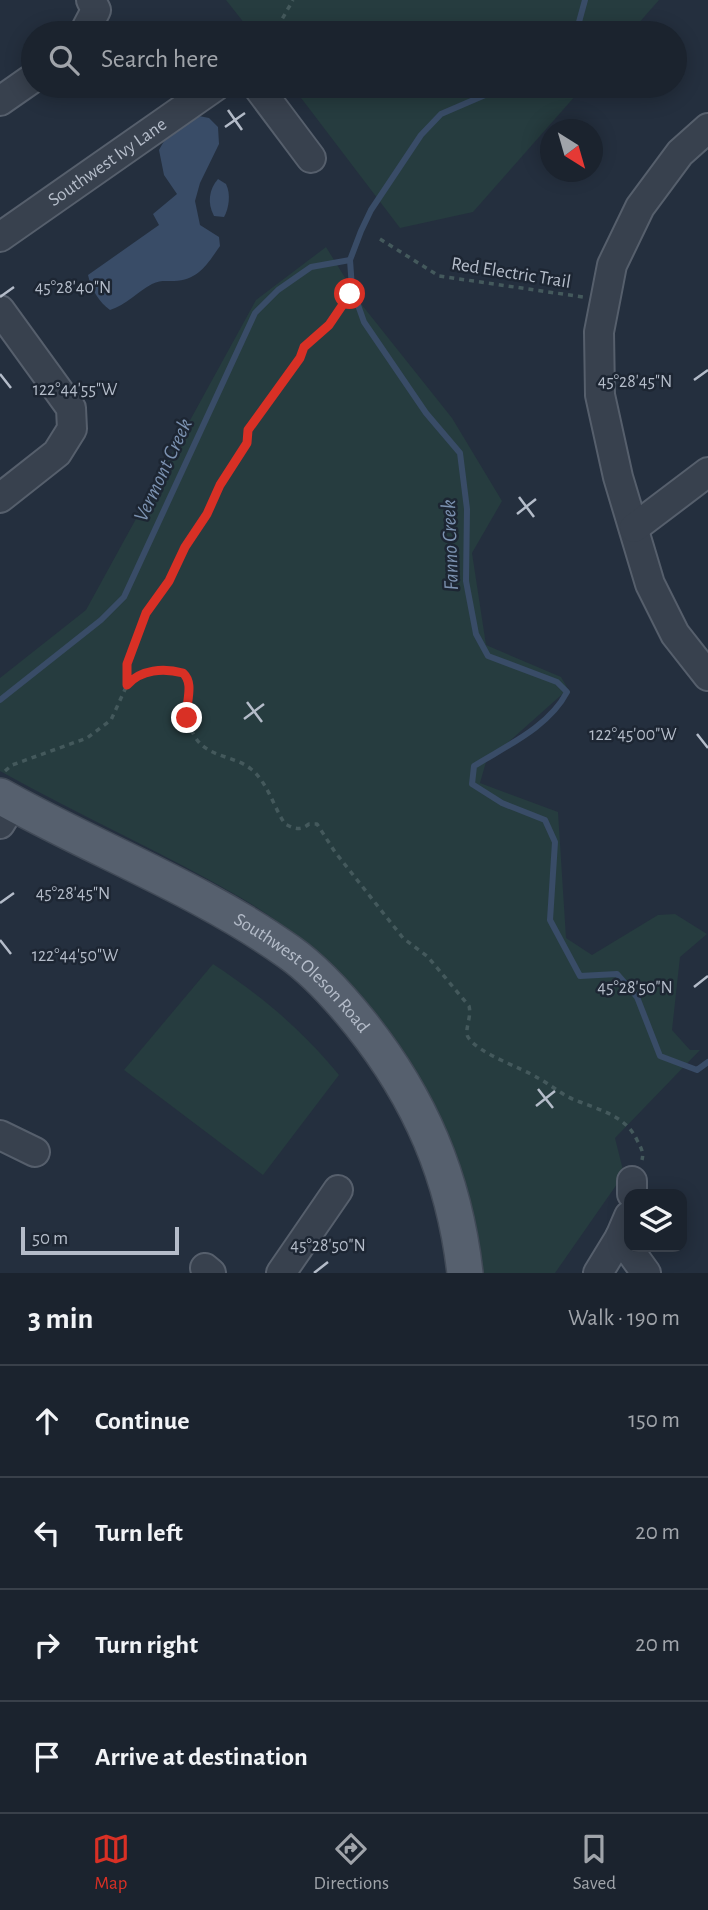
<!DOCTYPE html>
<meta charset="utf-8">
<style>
body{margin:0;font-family:"Alegreya Sans",sans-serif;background:#282f3a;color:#f1f3f6}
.controls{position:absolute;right:21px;bottom:21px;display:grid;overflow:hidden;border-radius:14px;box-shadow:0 4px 18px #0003}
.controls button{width:63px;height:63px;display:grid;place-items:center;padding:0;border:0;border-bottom:2px solid #39404a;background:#1b232e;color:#f1f3f6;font:35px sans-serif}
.compass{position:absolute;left:540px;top:119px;width:63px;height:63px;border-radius:50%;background:#1b232e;box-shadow:0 4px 18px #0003;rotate:143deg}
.scale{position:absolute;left:21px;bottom:18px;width:158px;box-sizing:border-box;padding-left:7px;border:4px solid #b4bcc9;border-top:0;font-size:19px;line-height:24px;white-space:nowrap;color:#b4bcc9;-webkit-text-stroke:5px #1d2633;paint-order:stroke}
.stop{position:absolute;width:21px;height:21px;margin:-16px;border:5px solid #d93025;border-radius:50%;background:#fff}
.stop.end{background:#d93025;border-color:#fff;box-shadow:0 2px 7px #0008}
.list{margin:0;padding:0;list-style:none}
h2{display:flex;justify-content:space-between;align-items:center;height:91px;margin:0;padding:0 28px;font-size:30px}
h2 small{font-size:23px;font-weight:400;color:#a0a4aa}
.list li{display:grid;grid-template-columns:46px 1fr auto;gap:21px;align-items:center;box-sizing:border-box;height:112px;padding:0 28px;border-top:2px solid #39404a}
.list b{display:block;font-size:26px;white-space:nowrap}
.list em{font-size:23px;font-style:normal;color:#a0a4aa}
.icon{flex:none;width:38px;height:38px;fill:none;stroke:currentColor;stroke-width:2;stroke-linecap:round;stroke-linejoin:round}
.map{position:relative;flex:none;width:708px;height:1273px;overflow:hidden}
.search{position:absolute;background:#1b232e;box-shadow:0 4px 18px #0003;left:21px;right:21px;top:21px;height:77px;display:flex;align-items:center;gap:18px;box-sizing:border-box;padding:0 24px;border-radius:38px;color:#a0a4aa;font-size:26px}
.sheet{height:539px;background:#1b232e}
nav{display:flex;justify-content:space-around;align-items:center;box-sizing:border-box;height:98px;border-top:2px solid #39404a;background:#1b232e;font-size:19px;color:#a0a4aa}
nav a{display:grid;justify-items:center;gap:4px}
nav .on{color:#d93025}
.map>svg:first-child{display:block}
.green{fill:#263c3f}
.water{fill:#394c67}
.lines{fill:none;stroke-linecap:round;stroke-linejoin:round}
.stream{stroke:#394c67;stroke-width:6}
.minor-casing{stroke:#565f6c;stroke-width:32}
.major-casing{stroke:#414a57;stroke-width:38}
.path{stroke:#44595c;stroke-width:3.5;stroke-dasharray:5 5;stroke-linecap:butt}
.minor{stroke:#38414e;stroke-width:28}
.major{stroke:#56606e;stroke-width:35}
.route{stroke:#d93025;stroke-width:9}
.ticks{fill:none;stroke:#b4bcc9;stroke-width:2.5}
.labels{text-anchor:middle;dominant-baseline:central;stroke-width:5;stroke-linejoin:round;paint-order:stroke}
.street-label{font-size:19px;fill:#b4bcc9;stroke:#1d2633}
.water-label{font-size:21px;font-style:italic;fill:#7c92b1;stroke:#1d2633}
.ticks-label{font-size:18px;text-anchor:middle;fill:#b4bcc9;stroke:#1d2633;stroke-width:5;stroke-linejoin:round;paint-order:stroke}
</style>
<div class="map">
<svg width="708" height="1273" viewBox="0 0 708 1273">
<rect width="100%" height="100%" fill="#242f3e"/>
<g class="green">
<polygon points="226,0 659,0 630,33 252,33"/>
<polygon points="292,86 584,86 473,212 400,228"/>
<path d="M326,247L362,305L452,418L502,501L472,553L486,645L561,677L568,689L486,762L480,783L558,812L566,938L592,955L658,915L675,914L707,934L680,957L672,1030L690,1050H700L615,1138L624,1174L555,1273H482C479,1252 478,1230 472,1210C439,1080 359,968 243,899C165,853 80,816 0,771V678L86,610L256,300Z"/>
<path d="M213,964C263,997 301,1029 339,1075L263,1175L124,1070Z"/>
</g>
<g class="water">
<path d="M199,116L209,118L218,127L219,144L200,183L195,201L200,225L219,237L220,246C208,263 199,280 174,281C165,281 160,280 152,284C137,292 126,305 110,310C99,302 91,289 88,275L159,225L153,214L177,194L164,175L159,150C169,132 179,121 199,116Z"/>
<path d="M218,179L226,184C231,194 229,208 224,217L214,216C207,203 209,189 218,179Z"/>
</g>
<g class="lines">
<g class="stream">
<polyline points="572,33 579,22 585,0"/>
<path d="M506,86L441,114L421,135L371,210L361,231L350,260L352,288L364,322L426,413L460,453L467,509L466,581L476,634L488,656L557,682L567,692C549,727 506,746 474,766L472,784L502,803L545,820L555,842L550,920L580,976L617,974L637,997L660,1056L697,1070L708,1062"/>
<polyline points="0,700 101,620 124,597 255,313 278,290 311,267 350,260"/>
</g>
<defs>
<g id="minor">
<polyline points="84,33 96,10 91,0"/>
<polyline points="257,86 311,158"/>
<polyline points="0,101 33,78"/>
<polyline points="708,128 680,153 640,207 612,265 599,332 600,395 618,477 650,584 675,634 708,676"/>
<path id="s1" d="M0,237L216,86"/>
<polyline points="0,310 71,408 72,429 57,453 0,498"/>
<polyline points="634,528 708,472"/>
<polyline points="0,824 13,803"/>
<polyline points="0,1135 35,1152"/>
<polyline points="632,1194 632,1181"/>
<polyline points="620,1237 646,1273"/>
<polyline points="205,1268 211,1273"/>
<polyline points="281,1273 338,1190"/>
<polyline points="598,1273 620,1237 629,1216"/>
</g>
<g id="major">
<path id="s2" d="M0,796C94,849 201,889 289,952C316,971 339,997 360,1023C420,1098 454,1177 465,1273"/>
</g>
</defs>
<use href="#minor" class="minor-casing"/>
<use href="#major" class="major-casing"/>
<g class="path">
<polyline points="269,33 281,21 293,0"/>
<polyline points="380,239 439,276 583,297"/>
<path d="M127,685C140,670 168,665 186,675C195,695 179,710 195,737C208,758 234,755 251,769C268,783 273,806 285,824C295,829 300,831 309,824H317L335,852L403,938L428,957L469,1006C472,1017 464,1030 468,1037C477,1053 522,1068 538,1078C551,1085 562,1095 575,1100C599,1110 625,1115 637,1140C641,1148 644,1152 642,1160"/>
<polyline points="5,771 12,765 87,738 111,720 127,685 127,664 146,613 169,581 185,547 207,514 220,485 247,443 248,430 300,358 304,347 329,325 350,294"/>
</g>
<use href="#minor" class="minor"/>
<use href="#major" class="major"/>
</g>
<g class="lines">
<path class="route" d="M187,718C185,703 195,684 183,673C164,668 141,669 127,685V664L146,613L169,581L185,547L207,514L220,485L247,443L248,430L300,358L304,347L329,325L350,294"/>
</g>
<path class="ticks" d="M228,110L242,130M225,127L245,113M0,297L14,287M0,374L11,388M694,380L708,370M519,497L534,517M517,514L536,499M247,702L262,722M244,719L264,704M697,734L708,748M0,903L14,893M0,940L11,954M694,987L708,976M538,1089L553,1108M536,1106L555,1091M314,1273L328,1262"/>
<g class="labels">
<g class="street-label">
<text stroke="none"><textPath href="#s1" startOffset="131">Southwest Ivy Lane</textPath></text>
<text transform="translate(511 273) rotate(9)">Red Electric Trail</text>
<text stroke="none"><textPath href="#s2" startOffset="352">Southwest Oleson Road</textPath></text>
</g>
<g class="water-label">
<text transform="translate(163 470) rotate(-65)">Vermont Creek</text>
<text transform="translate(450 545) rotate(-92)">Fanno Creek</text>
</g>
</g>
<g class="ticks-label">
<text x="73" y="293">45°28'40"N</text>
<text x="635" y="387">45°28'45"N</text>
<text x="75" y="395">122°44'55"W</text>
<text x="633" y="740">122°45'00"W</text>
<text x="73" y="899">45°28'45"N</text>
<text x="75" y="961">122°44'50"W</text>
<text x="635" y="993">45°28'50"N</text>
<text x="328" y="1251">45°28'50"N</text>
</g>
</svg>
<div class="controls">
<button><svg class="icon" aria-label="layers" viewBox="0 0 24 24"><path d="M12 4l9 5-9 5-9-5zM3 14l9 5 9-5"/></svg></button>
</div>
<svg class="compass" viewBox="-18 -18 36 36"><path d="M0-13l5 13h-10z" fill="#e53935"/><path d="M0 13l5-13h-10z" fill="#a0a4aa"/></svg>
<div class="scale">50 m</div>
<div class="stop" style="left:350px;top:294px"></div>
<div class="stop end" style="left:187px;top:718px"></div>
<div class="search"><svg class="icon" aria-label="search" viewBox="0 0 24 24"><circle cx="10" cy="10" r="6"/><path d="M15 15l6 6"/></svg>Search here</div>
</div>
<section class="sheet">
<h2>3 min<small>Walk · 190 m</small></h2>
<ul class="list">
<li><svg class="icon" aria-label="ahead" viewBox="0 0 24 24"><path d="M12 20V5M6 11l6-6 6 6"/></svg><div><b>Continue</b></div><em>150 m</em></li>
<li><svg class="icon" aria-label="left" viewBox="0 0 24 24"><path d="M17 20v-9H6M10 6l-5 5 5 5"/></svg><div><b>Turn left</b></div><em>20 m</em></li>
<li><svg class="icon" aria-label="right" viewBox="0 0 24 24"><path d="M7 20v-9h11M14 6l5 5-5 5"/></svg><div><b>Turn right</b></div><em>20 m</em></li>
<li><svg class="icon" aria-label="arrive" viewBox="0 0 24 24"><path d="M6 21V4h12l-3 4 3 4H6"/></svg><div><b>Arrive at destination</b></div></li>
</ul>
</section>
<nav>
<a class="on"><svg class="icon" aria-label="map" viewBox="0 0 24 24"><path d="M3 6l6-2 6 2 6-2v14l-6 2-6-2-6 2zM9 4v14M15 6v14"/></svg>Map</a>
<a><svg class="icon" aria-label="directions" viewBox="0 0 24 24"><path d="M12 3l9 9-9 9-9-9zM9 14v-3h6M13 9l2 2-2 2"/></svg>Directions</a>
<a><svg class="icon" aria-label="saved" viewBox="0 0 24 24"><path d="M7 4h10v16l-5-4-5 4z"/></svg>Saved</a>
</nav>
